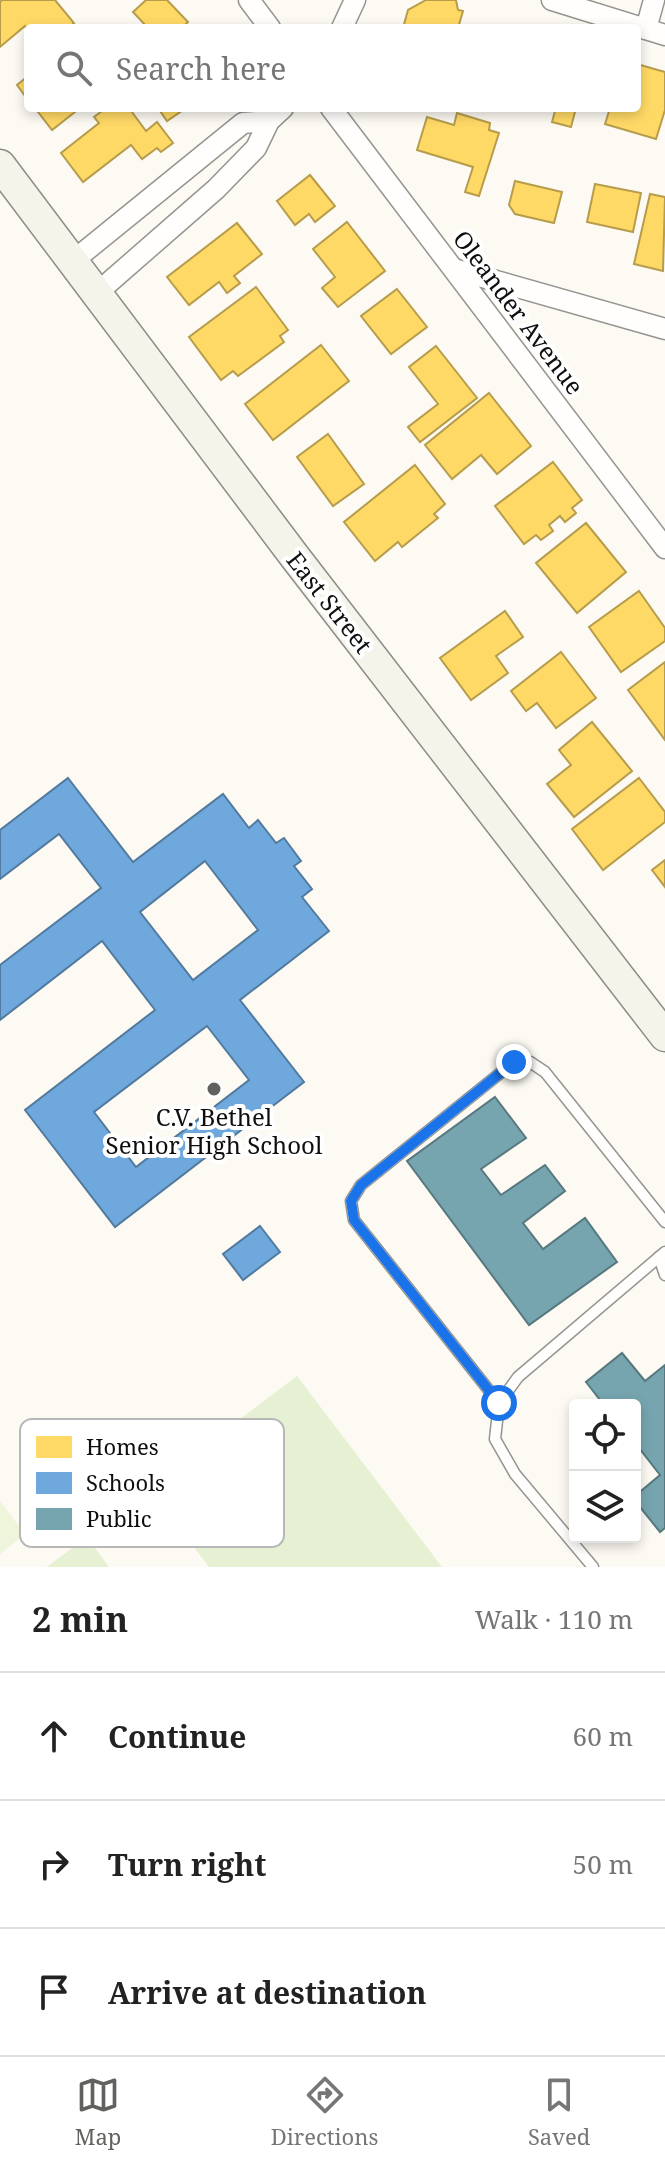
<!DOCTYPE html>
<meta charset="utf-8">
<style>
body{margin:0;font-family:"Noto Serif",serif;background:#f2f2f2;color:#222}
.controls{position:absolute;right:24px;bottom:24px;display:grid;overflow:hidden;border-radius:8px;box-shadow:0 4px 12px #0003}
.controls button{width:72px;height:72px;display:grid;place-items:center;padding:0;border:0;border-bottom:2px solid #e0e0e0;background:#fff;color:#222;font:40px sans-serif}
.stop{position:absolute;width:24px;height:24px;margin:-18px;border:6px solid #1a73e8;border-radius:50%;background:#fff}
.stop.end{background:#1a73e8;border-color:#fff;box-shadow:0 2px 8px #0008}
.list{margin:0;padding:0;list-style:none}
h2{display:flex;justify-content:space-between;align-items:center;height:104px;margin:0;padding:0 32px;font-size:34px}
h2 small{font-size:26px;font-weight:400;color:#767676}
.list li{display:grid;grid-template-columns:52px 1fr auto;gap:24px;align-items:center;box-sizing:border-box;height:128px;padding:0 32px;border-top:2px solid #e0e0e0}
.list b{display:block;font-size:30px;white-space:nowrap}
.list em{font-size:26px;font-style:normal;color:#767676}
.icon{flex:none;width:44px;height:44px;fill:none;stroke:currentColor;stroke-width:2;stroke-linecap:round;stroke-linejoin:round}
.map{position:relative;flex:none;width:665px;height:1567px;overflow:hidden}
.search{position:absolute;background:#fff;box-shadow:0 4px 12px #0003;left:24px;right:24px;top:24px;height:88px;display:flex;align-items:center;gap:20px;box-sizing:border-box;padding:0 28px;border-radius:8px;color:#767676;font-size:30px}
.sheet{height:488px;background:#fff}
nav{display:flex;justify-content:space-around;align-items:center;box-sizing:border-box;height:112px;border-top:2px solid #e0e0e0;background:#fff;font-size:22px;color:#767676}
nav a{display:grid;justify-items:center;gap:4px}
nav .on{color:#61615e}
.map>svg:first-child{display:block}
.green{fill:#e5f1d2}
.pitch{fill:#eff5db}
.homes{fill:#ffd966;stroke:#b79c4c;stroke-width:2}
.schools{fill:#6fa8dc;stroke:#527a9e;stroke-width:2;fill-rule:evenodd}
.public{fill:#76a5af;stroke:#57787f;stroke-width:2}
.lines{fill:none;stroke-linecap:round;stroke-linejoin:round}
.service-casing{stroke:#959491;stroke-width:13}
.minor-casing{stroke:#959491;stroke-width:23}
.secondary-casing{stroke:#8c8b87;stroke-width:33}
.service{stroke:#fffefd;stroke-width:10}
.minor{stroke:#fffefd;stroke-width:20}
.secondary{stroke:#f5f4ea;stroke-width:30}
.route{stroke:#1a73e8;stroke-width:10}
.poi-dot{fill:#61615e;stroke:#fff;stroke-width:3}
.labels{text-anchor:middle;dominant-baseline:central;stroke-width:8;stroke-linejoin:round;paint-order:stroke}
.street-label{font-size:24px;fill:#0e0e0e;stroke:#fff}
.poi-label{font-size:24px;fill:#0e0e0e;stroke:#fff}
.key{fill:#fff;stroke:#b7b7b7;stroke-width:2}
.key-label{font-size:22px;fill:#0e0e0e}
</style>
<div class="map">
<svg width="665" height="1567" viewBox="0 0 665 1567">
<rect width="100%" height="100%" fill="#fcfaf2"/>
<g class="green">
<polygon points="297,1376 442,1567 209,1567 149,1488"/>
<polygon points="87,1537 109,1567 47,1567"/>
</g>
<polygon class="pitch" points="0,1501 25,1534 0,1554"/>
<g class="homes">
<polygon points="2,0 55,0 74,23 68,28 28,28 28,30 25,26 0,47 0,2"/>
<polygon points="146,0 167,0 188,22 182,28 148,28 133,12"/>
<polygon points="426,0 456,0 458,10 463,11 458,28 403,28 408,10"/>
<polygon points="637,64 665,72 665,110 656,139 605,124 610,108 637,108"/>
<polygon points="28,76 28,100 17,85"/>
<polygon points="35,108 80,108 52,130"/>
<polygon points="106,108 129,108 146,131 157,122 173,143 161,152 157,148 142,159 131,145 83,182 61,153 99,123 94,117"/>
<polygon points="158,108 186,108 167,121"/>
<polygon points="543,108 576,108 571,127 552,122 555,111"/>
<polygon points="457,113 490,123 489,130 499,133 479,196 465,192 473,167 417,150 427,117 454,125"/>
<polygon points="310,175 335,206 315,222 309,214 295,225 277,201"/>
<polygon points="515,181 562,192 554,223 515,214 509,205"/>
<polygon points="595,184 641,193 633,232 587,222"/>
<polygon points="650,194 665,197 663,271 634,264"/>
<polygon points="347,222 385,271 338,307 322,288 335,277 313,249"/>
<polygon points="237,223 262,254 234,276 240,283 227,293 219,282 189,305 167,277"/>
<polygon points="256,287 288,330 280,336 284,342 238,376 233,371 221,380 189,337"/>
<polygon points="397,289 427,327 391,354 361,316"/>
<polygon points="321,345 349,381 273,440 245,404"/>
<polygon points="436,346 477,398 420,442 408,427 438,404 409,367"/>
<polygon points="489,393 531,446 497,474 481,455 452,479 425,445"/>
<polygon points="328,434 364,484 333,506 297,457"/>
<polygon points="553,462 582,500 572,508 576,513 565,522 560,516 549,525 553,531 541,540 536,535 524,544 495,506"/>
<polygon points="415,465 445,504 434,514 438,518 402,547 398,542 375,561 344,522"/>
<polygon points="586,523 626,572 577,613 536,563"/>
<polygon points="639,591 665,628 665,641 621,672 589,627"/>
<polygon points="505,611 523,637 496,656 508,673 471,700 440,658"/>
<polygon points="561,652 596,698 556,728 537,703 526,711 511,691"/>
<polygon points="665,662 665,740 628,690"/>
<polygon points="592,722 632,771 574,817 547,784 571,765 559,750"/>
<polygon points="639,778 665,812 665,822 603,870 572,829"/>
<polygon points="665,860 665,887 652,870"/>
</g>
<g class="schools">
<path d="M68,778L133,862L223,794L249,828L258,820L276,843L284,838L301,861L294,866L312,889L302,897L329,931L240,1000L304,1082L115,1227L25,1110L155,1010L102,941L0,1020V965L101,888L59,834L0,879V830ZM205,861L258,930L193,980L140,912ZM207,1026L249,1080L136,1167L94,1112Z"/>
<polygon points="260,1226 280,1252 243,1280 223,1254"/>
</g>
<g class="public">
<polygon points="495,1097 526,1138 481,1169 501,1195 545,1165 565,1191 523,1223 543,1249 585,1218 617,1262 529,1325 407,1161"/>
<polygon points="622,1353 645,1381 665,1365 665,1528 660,1532 635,1501 635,1496 660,1475 639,1448 635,1451 635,1405 604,1405 586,1382"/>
</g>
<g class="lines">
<defs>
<g id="service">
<polyline points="659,1257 665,1275"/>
<polyline points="499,1403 354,1220 351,1201 361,1185 514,1062 530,1062 545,1072 665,1222"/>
<polyline points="593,1567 515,1474 495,1439 499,1403 518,1377 665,1252"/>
</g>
<g id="minor">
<polyline points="249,0 270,28"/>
<polyline points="552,0 665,35"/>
<polyline points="342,28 355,0"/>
<polyline points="646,29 654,0"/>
<polyline points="331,108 665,548"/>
<polyline points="73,261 243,123 269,121"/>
<polyline points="454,269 665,329"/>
<polyline points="98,292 216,189 256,148 269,121 283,108"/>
</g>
<polyline id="secondary" points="0,165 295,557 665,1036"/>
</defs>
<use href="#service" class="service-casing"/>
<use href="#minor" class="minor-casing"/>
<use href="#secondary" class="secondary-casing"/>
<use href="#service" class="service"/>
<use href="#minor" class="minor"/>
<use href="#secondary" class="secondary"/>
</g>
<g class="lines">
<polyline class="route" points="499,1403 354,1220 351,1201 361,1185 514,1062"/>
</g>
<circle class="poi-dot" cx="214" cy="1089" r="8"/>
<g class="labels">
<g class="street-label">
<text transform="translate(519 312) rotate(53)">Oleander Avenue</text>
<text transform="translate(330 602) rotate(52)">East Street</text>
</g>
<g class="poi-label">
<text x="214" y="1116">C.V. Bethel<tspan x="214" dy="28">Senior High School</tspan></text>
</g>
</g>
<rect x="20" y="1419" width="264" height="128" rx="12" class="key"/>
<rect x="36" y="1436" width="36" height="22" fill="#ffd966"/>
<rect x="36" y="1472" width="36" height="22" fill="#6fa8dc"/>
<rect x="36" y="1508" width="36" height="22" fill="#76a5af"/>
<g class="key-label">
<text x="86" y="1455">Homes</text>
<text x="86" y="1491">Schools</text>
<text x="86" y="1527">Public</text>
</g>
</svg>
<div class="controls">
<button><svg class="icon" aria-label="locate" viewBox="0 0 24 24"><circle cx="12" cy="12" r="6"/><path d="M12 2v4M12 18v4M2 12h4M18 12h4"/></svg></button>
<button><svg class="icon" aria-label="layers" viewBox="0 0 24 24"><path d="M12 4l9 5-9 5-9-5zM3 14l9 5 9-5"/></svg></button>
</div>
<div class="stop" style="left:499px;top:1403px"></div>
<div class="stop end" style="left:514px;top:1062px"></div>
<div class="search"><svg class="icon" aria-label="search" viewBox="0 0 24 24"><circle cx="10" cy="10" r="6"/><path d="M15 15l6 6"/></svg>Search here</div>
</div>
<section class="sheet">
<h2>2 min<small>Walk · 110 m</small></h2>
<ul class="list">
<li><svg class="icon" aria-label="ahead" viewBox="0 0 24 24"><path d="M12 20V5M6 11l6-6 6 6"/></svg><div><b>Continue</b></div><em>60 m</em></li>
<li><svg class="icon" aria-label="right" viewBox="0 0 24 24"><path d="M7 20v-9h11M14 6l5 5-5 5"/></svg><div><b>Turn right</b></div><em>50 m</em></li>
<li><svg class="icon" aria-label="arrive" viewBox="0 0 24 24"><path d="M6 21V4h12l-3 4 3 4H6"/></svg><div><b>Arrive at destination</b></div></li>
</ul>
</section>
<nav>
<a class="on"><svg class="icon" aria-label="map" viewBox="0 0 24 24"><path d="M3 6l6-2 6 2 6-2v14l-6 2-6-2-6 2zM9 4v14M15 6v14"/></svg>Map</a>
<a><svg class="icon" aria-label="directions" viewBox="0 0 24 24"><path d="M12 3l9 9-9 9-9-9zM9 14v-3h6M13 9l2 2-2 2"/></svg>Directions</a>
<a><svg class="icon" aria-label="saved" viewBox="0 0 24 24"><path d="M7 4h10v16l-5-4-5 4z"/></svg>Saved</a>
</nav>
